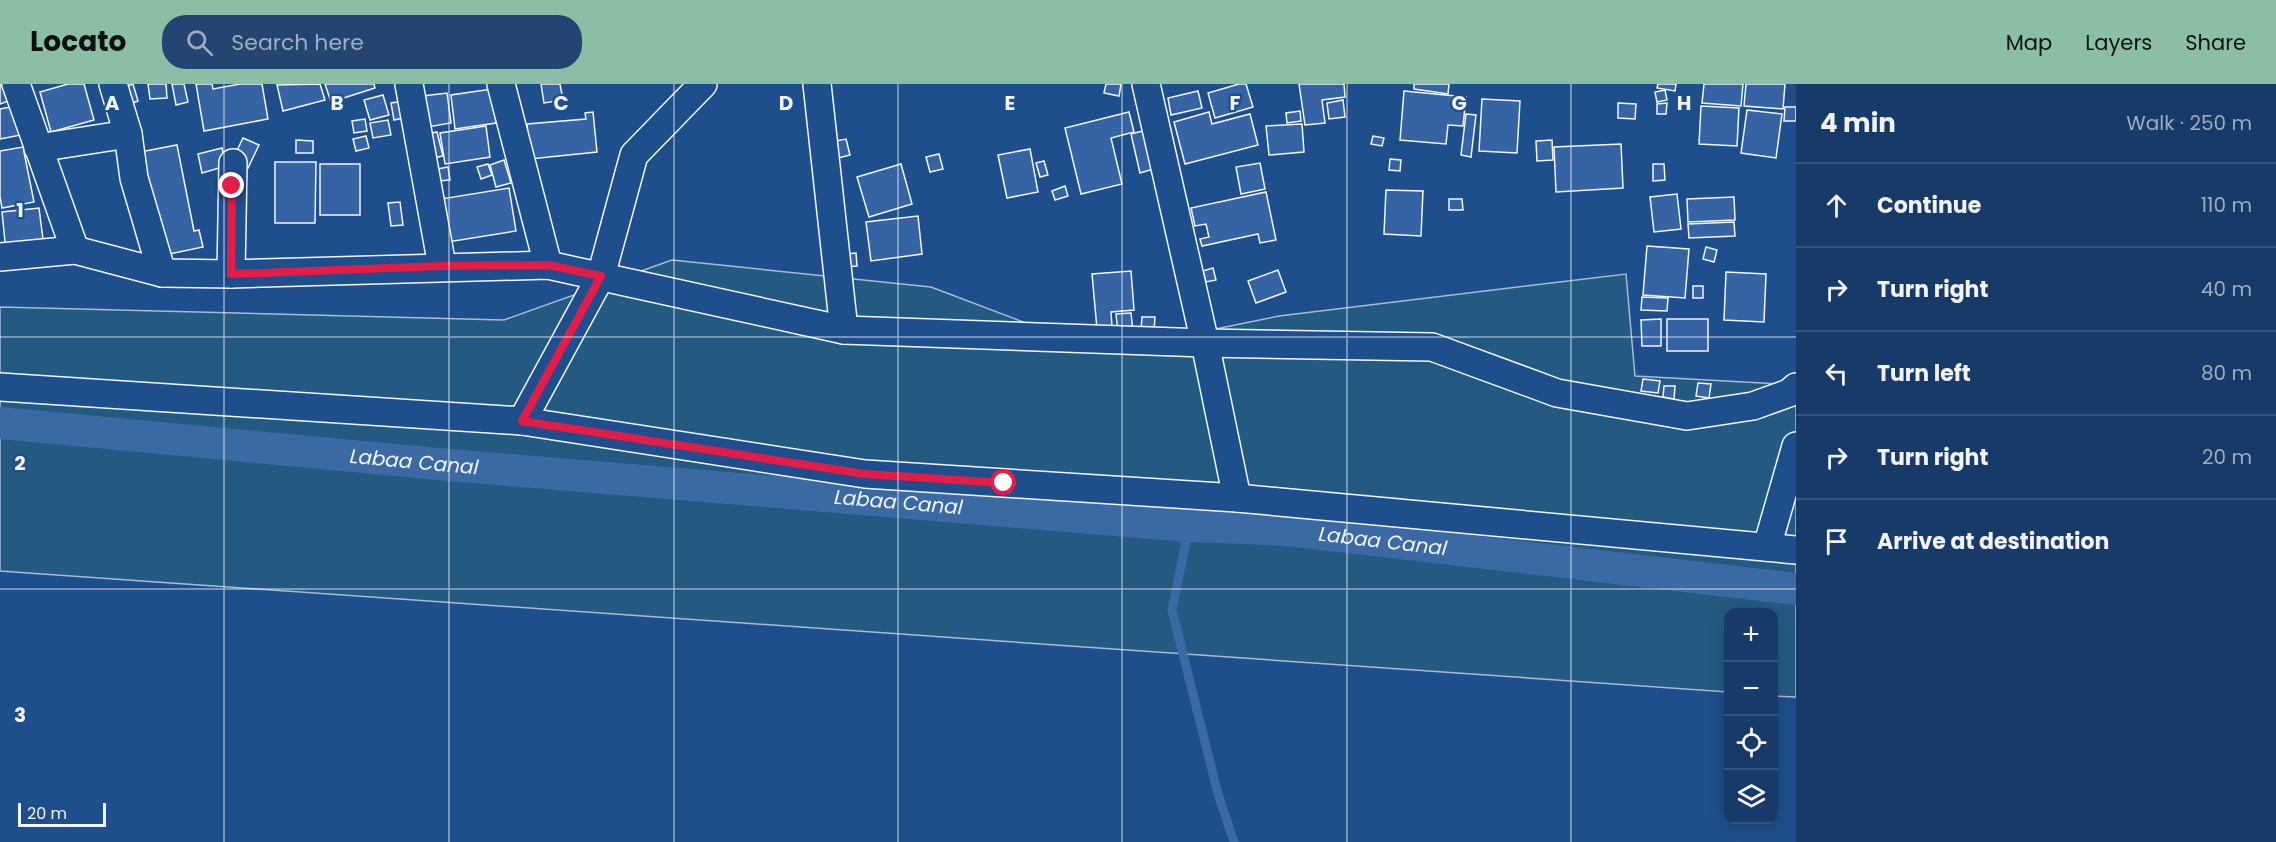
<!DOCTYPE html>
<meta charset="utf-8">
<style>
body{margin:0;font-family:Poppins,sans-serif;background:#244571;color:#f1f3f6}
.controls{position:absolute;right:18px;bottom:18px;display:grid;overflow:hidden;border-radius:12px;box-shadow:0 3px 15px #0003}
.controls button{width:54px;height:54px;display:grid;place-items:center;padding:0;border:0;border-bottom:2px solid #36547d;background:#173a69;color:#f1f3f6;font:30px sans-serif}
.scale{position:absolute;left:18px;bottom:15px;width:88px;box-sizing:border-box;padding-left:6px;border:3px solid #f2f6ff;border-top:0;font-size:16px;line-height:21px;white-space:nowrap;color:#f2f6ff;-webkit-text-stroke:4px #1f4e8c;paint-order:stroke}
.stop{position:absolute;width:18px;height:18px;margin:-14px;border:4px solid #e11d48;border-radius:50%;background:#fff}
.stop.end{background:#e11d48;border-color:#fff;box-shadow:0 2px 6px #0008}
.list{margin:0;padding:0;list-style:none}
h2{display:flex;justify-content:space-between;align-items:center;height:78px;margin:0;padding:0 24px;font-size:26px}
h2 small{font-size:20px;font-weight:400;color:#9eadc0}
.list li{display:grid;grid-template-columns:39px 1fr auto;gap:18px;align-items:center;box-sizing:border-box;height:84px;padding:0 24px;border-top:2px solid #36547d}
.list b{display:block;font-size:22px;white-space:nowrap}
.list em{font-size:20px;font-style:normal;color:#9eadc0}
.icon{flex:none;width:33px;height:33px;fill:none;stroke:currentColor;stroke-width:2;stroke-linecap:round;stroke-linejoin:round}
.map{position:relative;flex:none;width:1796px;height:758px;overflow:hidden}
header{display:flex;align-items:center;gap:36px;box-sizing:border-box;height:84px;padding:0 30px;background:#8abfa5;color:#111}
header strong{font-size:28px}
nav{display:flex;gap:33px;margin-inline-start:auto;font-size:21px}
.search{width:420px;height:54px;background:#244571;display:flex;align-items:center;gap:15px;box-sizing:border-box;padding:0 21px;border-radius:24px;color:#9eadc0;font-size:22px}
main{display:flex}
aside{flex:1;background:#173a69}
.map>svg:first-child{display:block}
.green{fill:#245a82;stroke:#a8bbd7;stroke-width:1.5}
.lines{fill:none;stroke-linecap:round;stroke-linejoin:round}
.stream{stroke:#3b69a3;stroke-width:9}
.canal{stroke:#3b69a3;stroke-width:32}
.building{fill:#3563a3;stroke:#f2f6ff;stroke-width:1.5}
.minor-casing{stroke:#f2f6ff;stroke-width:30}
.minor{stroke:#1f4e8c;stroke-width:27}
.route{stroke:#e11d48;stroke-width:8}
.grid{fill:none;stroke:#f2f6ff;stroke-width:1.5;stroke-opacity:0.55}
.labels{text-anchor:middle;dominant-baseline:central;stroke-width:4.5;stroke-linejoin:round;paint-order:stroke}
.water-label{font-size:20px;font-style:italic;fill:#f2f6ff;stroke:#1f4e8c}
.grid-label{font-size:20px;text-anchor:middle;font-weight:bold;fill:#f2f6ff;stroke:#1f4e8c;stroke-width:4.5;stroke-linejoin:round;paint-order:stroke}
</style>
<header>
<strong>Locato</strong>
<div class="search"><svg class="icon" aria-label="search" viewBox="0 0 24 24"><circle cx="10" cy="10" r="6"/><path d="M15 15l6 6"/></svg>Search here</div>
<nav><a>Map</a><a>Layers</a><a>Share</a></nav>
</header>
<main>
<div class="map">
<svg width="1796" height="758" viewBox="0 0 1796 758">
<rect width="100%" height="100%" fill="#1f4e8c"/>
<polygon class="green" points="672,176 931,203 1102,268 1279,232 1626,190 1635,292 1796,301 1796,613 1774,612 1774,528 1728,528 1728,608 0,487 0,223 504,236"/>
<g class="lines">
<polyline class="stream" points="1189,442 1172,526 1218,710 1234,758"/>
<path class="canal" id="s1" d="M0,339L449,381L1189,442L1288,446L1796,505"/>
</g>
<g class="building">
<polygon points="0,0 6,0 11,16 0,20"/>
<polygon points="68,0 84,0 94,36 51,48 40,8"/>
<polygon points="133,0 138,17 130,20 124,3"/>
<polygon points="148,0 166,0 167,14 150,15"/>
<polygon points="172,0 184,0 188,18 176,21"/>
<polygon points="196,0 212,0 213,5 240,0 262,0 268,35 204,47"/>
<polygon points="320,0 325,16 283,27 277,1"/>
<polygon points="325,0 374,0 375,4 331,18"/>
<polygon points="541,0 560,0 563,16 544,19"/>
<polygon points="1106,0 1121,0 1119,12 1104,9"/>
<polygon points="1239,0 1246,0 1253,23 1215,34 1208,9"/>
<polygon points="1299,0 1344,0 1345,13 1322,16 1325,39 1305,41"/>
<polygon points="1414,0 1449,0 1448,10 1414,5"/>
<polygon points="1658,0 1676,0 1675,7 1657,4"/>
<polygon points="1704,0 1743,0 1741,22 1702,19"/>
<polygon points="1746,0 1785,0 1783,25 1744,22"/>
<polygon points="492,5 496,39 455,45 451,11"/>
<polygon points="1665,6 1667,16 1657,18 1655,8"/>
<polygon points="1198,7 1202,24 1171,31 1168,14"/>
<polygon points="1404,7 1466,13 1463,42 1448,41 1446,60 1400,56"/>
<polygon points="447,9 451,39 428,43 423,12"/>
<polygon points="383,11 389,31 370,36 364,16"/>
<polygon points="1482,15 1520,17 1517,69 1479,67"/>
<polygon points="1343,16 1345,33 1329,35 1327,19"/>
<polygon points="405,17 408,33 394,36 391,19"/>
<polygon points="1618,19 1636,20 1635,35 1618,34"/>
<polygon points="1667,19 1666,30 1657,30 1657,20"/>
<polygon points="16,22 21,51 0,55 0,25"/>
<polygon points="1701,22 1739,24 1737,62 1699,60"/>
<polygon points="1785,23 1796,23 1796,37 1784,37"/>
<polygon points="1747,26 1782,30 1776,74 1741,69"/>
<polygon points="1300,27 1301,37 1287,39 1286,29"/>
<polygon points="593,28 597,68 530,75 527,40 586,35 585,29"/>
<polygon points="1129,28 1134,48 1111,54 1122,100 1081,110 1065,44"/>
<polygon points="1209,28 1212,40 1250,30 1258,61 1185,80 1174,38"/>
<polygon points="1466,30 1476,31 1471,73 1461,71"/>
<polygon points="365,35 367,47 354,49 352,37"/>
<polygon points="388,36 391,51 373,54 370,39"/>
<polygon points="1302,40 1304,68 1269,71 1266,42"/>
<polygon points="486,42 490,73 445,80 440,49"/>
<polygon points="1143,47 1153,85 1140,89 1131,50"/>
<polygon points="437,48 443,72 433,74 427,50"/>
<polygon points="366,52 369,64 356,67 353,55"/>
<polygon points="1373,52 1384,54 1382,62 1371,60"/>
<polygon points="243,54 259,61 248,84 232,77"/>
<polygon points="846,55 850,71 834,75 830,58"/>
<polygon points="296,56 313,57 313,69 296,69"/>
<polygon points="1552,56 1553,76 1537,77 1536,57"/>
<polygon points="1621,60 1623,104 1556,108 1554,63"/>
<polygon points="177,61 194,147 199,146 203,163 160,172 140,68"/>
<polygon points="23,63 34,118 2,124 0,113 0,67"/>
<polygon points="222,64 226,82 202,89 198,70"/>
<polygon points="1030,65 1038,108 1007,114 998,71"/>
<polygon points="939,70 943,85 930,88 926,73"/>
<polygon points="1390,75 1401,76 1400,87 1389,86"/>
<polygon points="504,76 511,99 496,103 490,81"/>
<polygon points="1044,77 1048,91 1040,93 1036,79"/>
<polygon points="275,78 316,78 315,139 275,139"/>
<polygon points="1260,79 1265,105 1241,110 1236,83"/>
<rect x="320" y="80" width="40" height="51"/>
<polygon points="488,80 492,91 481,95 477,83"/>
<polygon points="901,80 912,120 869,133 857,93"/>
<polygon points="1653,80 1664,80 1665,96 1653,97"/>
<polygon points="448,83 450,96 438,97 437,85"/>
<polygon points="1065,102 1068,112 1055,116 1052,107"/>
<polygon points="509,104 516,147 448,158 441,115"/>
<polygon points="1386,106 1423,107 1421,152 1384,150"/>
<polygon points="1266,108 1276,156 1260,159 1258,150 1202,162 1200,155 1209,153 1206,140 1195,142 1191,124"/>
<polygon points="1677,110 1681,145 1654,148 1650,113"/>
<polygon points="1734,113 1735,136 1688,138 1687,115"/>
<polygon points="1449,115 1462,115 1463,126 1449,126"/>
<polygon points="400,118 403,141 391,142 388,119"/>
<polygon points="39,124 44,163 6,168 2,128"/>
<polygon points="918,132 922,170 871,177 866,138"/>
<polygon points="1734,138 1735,152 1689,154 1688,140"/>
<polygon points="1647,162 1689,165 1685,214 1643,211"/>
<polygon points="1706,163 1717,166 1714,178 1703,175"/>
<polygon points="856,169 857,182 845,183 845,170"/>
<polygon points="1213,184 1216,196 1206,198 1203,187"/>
<polygon points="1278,186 1286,208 1256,219 1248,197"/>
<polygon points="1131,187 1134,226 1111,228 1112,243 1097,245 1092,190"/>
<polygon points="1726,188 1766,190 1764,238 1724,236"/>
<rect x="1693" y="202" width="10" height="12"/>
<polygon points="1642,213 1668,214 1667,227 1641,226"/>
<polygon points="1131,229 1133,248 1118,249 1116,230"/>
<polygon points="1142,233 1155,233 1154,246 1141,246"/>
<polygon points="1661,235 1661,262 1642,262 1641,236"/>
<rect x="1667" y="235" width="41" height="32"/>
<polygon points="1643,295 1660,297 1658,309 1641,307"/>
<polygon points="1698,299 1711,300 1709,314 1696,312"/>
<polygon points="1664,302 1675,302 1674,315 1663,313"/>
</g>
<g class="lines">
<defs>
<g id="minor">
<polyline points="16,0 75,166"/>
<polyline points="113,0 128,50 134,94 162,189"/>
<polyline points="409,0 442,182"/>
<polyline points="501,0 548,181"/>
<polyline points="817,0 844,246"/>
<polyline points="1146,0 1205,259 1237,414"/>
<polyline points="38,64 128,50"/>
<polyline points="0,173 75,166 162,189 231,190 548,181 844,246 1205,259 1432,263 1557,309 1687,332 1753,322 1789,309 1796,303"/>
<polyline points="231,190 233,79"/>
<polyline points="0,303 522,337 865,390 1237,414 1796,466"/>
<polyline points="522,337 601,192 634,71 703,0"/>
<polyline points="1767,463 1796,362"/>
</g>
</defs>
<use href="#minor" class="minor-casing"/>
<use href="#minor" class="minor"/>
</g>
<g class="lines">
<polyline class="route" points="232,102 231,190 442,182 548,181 601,192 522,337 865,390 1004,399"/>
</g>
<path class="grid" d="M224,0V758M449,0V758M674,0V758M898,0V758M1122,0V758M1347,0V758M1571,0V758M0,253H1796M0,505H1796"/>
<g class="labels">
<g class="water-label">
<text stroke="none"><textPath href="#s1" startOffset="416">Labaa Canal</textPath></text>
<text stroke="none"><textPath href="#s1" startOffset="902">Labaa Canal</textPath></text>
<text stroke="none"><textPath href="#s1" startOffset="1388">Labaa Canal</textPath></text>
</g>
</g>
<g class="grid-label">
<text x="112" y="26">A</text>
<text x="337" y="26">B</text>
<text x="561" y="26">C</text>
<text x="786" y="26">D</text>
<text x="1010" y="26">E</text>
<text x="1235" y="26">F</text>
<text x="1459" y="26">G</text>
<text x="1684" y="26">H</text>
<text x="20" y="133">1</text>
<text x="20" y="386">2</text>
<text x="20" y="638">3</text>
</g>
</svg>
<div class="controls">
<button>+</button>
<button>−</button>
<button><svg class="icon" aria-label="locate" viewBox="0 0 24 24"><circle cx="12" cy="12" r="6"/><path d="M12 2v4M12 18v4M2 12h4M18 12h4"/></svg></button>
<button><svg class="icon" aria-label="layers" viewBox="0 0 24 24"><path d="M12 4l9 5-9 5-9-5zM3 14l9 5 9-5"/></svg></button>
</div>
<div class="scale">20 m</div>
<div class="stop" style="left:1004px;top:399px"></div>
<div class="stop end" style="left:232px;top:102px"></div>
</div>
<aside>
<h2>4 min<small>Walk · 250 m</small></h2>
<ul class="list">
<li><svg class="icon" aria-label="ahead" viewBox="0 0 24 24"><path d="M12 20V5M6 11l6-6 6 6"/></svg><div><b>Continue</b></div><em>110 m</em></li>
<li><svg class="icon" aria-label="right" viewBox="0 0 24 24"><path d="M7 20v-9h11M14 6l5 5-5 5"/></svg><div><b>Turn right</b></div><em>40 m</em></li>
<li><svg class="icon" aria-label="left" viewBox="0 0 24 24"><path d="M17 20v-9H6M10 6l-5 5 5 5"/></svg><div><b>Turn left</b></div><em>80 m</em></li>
<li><svg class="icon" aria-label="right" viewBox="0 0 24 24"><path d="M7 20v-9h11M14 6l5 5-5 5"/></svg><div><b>Turn right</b></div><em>20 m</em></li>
<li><svg class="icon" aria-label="arrive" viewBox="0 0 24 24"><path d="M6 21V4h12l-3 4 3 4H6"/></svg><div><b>Arrive at destination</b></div></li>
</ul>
</aside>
</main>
